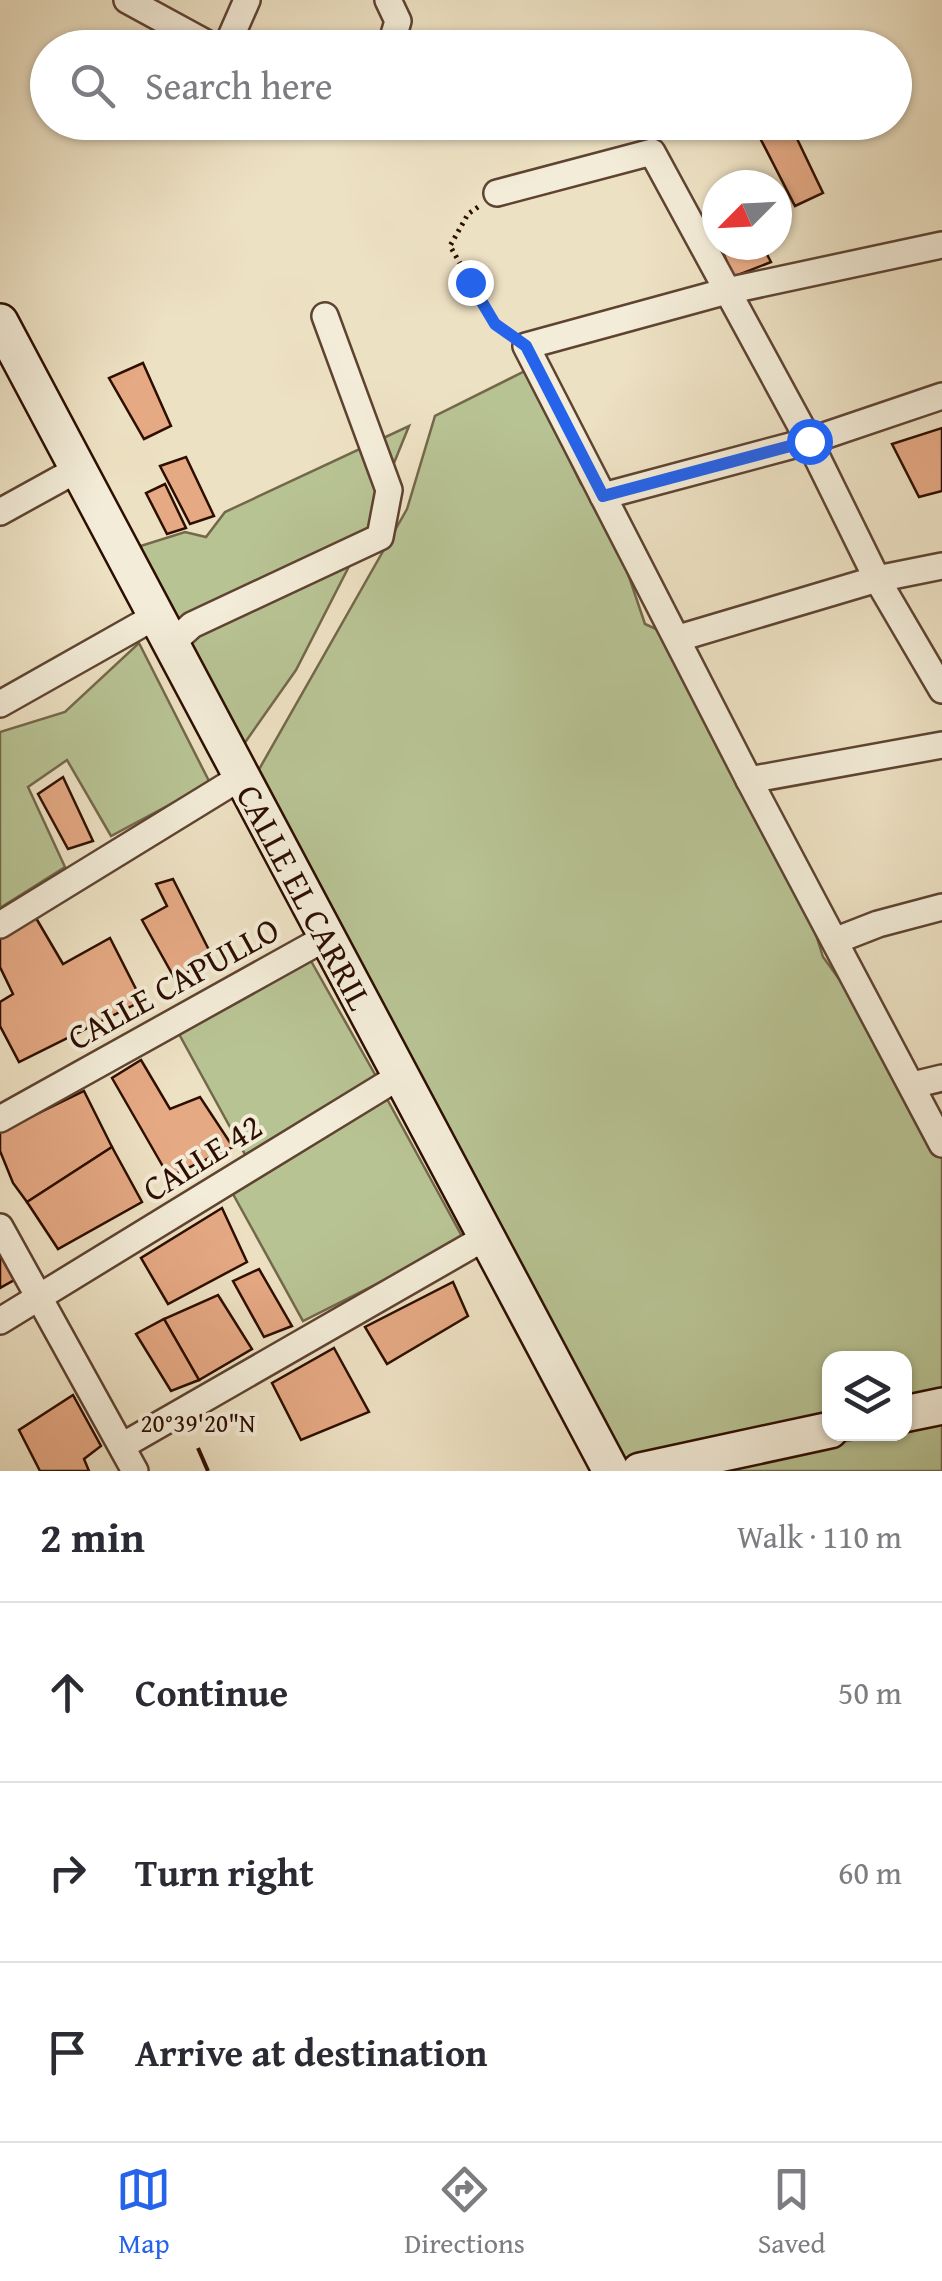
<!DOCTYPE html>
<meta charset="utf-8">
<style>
body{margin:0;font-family:"Gentium Book Plus",serif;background:#f2f2f3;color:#2b2b33}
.controls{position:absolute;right:30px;bottom:30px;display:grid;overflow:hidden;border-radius:20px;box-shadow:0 2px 8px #0004}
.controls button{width:90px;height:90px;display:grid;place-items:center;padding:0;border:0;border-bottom:2px solid #e1e1e2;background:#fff;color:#2b2b33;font:50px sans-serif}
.compass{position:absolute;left:702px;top:170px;width:90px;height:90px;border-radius:50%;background:#fff;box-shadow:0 2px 8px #0004;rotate:246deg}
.stop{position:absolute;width:30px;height:30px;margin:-22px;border:8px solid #2563eb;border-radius:50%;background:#fff}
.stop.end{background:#2563eb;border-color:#fff;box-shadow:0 2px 10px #0008}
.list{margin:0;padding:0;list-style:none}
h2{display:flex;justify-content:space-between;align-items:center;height:130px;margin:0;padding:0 40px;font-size:42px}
h2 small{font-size:32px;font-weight:400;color:#7c7c81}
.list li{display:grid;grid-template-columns:65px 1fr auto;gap:30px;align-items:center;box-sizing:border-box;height:180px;padding:0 40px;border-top:2px solid #e1e1e2}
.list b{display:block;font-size:38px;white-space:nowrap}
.list em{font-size:32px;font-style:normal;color:#7c7c81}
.icon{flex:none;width:55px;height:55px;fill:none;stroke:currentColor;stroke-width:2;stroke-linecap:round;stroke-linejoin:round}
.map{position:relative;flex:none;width:942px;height:1471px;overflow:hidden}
.search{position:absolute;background:#fff;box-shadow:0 2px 8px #0004;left:30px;right:30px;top:30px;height:110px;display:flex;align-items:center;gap:25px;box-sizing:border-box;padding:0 35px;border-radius:55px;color:#7c7c81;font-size:38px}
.sheet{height:670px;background:#fff}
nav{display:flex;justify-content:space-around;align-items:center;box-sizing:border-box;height:140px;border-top:2px solid #e1e1e2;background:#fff;font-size:28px;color:#7c7c81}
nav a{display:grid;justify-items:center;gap:5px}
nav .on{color:#2563eb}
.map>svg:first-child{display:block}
.green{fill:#b8c394;stroke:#73684a;stroke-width:2.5}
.building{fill:#e5a984;stroke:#2e0e00;stroke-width:2.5}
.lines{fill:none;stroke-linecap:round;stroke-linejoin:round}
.minor-casing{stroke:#5e4331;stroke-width:30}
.secondary-casing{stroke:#2e0e00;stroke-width:40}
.path{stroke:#2e0e00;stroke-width:5;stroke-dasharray:2.5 5;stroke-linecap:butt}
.minor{stroke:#f3ecd8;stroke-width:25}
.secondary{stroke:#f3ecd8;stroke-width:35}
.route{stroke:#2563eb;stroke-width:12}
.ticks{fill:none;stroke:#2e0e00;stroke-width:4}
.labels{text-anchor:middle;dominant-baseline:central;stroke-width:8;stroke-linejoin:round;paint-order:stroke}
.street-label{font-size:35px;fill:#2e0e00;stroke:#f3ecd8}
.ticks-label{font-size:25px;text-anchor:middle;fill:#2e0e00;stroke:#f3ecd8;stroke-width:8;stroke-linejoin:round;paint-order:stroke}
</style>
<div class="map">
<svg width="942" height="1471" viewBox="0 0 942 1471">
<rect width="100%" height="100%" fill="#ede1c3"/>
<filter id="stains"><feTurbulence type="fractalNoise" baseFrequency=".002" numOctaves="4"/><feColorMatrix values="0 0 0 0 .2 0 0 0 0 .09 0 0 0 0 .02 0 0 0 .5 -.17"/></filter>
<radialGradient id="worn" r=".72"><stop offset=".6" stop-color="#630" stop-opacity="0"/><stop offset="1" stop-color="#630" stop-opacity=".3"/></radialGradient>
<g class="green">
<polygon points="527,370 581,484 603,500 645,624 676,638 807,906 823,957 863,1012 942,1149 942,1403 905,1411 904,1358 830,1358 829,1425 614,1467 249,787 407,509 435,416"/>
<polygon points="409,426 364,537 296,670 239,751 131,549 185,532 206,537 225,512"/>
<polygon points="139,643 210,783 111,836 67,760 28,787 65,867 0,908 0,732 65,712"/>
<polygon points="311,961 377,1078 247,1158 179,1034"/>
<polygon points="387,1099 464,1240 303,1321 233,1194"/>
<polygon points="942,1422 942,1471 694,1471 882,1434 904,1434 905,1429"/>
</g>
<g class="building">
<polygon points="789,122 823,193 795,206 759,136"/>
<polygon points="717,207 717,238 706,211"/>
<polygon points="720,245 762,245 771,262 733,277"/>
<polygon points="143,363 171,426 144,439 109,378"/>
<polygon points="942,428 942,491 919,497 892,444"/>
<polygon points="186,457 214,516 190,524 160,466"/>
<polygon points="165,484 186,528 167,534 146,493"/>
<polygon points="63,777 93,841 68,849 38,794"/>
<polygon points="173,879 213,958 175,979 142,920 167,906 156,884"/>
<polygon points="36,918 63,964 110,938 142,1001 19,1062 0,1026 0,1002 13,994 0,967 0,939"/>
<polygon points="141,1060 170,1109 200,1097 233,1147 169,1177 112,1078"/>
<polygon points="84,1091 112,1147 27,1202 13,1183 0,1151 0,1132"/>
<polygon points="112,1147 142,1202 58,1249 27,1202"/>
<polygon points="222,1208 247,1262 168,1304 141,1258"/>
<polygon points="0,1249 16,1279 0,1288"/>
<polygon points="259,1269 292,1326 264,1337 233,1281"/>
<polygon points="453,1282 468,1316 387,1364 365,1327"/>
<polygon points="218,1295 252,1349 199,1380 164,1319"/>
<polygon points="164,1319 199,1380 171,1391 136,1334"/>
<polygon points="334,1348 369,1412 301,1440 272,1383"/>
<polygon points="73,1395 101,1446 84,1459 89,1471 40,1471 19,1430"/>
</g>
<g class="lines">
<defs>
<g id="minor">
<polyline points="127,0 215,48"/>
<polyline points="388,0 398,21 390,48"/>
<polyline points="226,48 247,0"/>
<polyline points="497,193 652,152 809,441 877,579 942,690"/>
<polyline points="942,245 727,291 526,346 749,780 942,1144"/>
<polyline points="603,496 809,441 942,396"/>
<polyline points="0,512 78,469"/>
<polyline points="679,638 877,579 942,566"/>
<polyline points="171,644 192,625 380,537 389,490 325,316"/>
<polyline points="0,704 156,616"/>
<polyline points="749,780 942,745"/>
<polyline points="0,925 241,777"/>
<polyline points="837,940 878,924 942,907"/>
<polyline points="913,1085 942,1078"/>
<polyline points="0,1119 327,937"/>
<polyline points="0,1227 135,1471"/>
<polyline points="0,1321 400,1076"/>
<polyline points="122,1446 486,1237"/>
</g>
<g id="secondary">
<polyline points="0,322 611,1471"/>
<polyline points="904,1414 942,1406"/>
<polyline points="640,1471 830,1430"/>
</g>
</defs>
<use href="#minor" class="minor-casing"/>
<use href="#secondary" class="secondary-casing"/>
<polyline class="path" points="478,207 468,214 450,246 495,324 508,333"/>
<use href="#minor" class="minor"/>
<use href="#secondary" class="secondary"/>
</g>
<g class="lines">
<polyline class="route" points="470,282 495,324 526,346 603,496 809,441"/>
</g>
<path class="ticks" d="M198,1448L208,1471"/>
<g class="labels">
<g class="street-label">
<text transform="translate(305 897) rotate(62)">CALLE EL CARRIL</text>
<text transform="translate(173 983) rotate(-29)">CALLE CAPULLO</text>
<text transform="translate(202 1157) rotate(-32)">CALLE 42</text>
</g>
</g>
<g class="ticks-label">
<text x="198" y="1432">20°39'20"N</text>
</g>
<rect width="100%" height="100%" filter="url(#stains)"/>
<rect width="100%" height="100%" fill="url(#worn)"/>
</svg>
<div class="controls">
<button><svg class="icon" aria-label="layers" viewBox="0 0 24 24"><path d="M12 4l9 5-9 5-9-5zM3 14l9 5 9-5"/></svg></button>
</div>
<svg class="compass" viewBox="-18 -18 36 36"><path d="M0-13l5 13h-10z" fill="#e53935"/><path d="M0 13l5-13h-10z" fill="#7c7c81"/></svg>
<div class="stop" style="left:809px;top:441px"></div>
<div class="stop end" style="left:470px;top:282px"></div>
<div class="search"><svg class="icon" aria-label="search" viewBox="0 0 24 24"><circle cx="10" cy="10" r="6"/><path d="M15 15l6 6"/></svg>Search here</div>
</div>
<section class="sheet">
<h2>2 min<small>Walk · 110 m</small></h2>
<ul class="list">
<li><svg class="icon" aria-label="ahead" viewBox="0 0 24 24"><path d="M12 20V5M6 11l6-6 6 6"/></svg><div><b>Continue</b></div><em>50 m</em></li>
<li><svg class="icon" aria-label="right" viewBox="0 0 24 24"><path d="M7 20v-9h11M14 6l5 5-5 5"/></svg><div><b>Turn right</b></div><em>60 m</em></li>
<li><svg class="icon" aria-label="arrive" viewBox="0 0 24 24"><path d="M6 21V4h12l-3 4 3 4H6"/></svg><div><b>Arrive at destination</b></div></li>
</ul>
</section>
<nav>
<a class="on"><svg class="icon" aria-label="map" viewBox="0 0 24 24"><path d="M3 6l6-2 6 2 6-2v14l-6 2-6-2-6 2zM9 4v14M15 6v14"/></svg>Map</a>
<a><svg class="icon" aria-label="directions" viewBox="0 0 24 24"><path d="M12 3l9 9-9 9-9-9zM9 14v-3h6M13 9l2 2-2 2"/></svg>Directions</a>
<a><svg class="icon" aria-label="saved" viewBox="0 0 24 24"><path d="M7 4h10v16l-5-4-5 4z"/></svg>Saved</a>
</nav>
